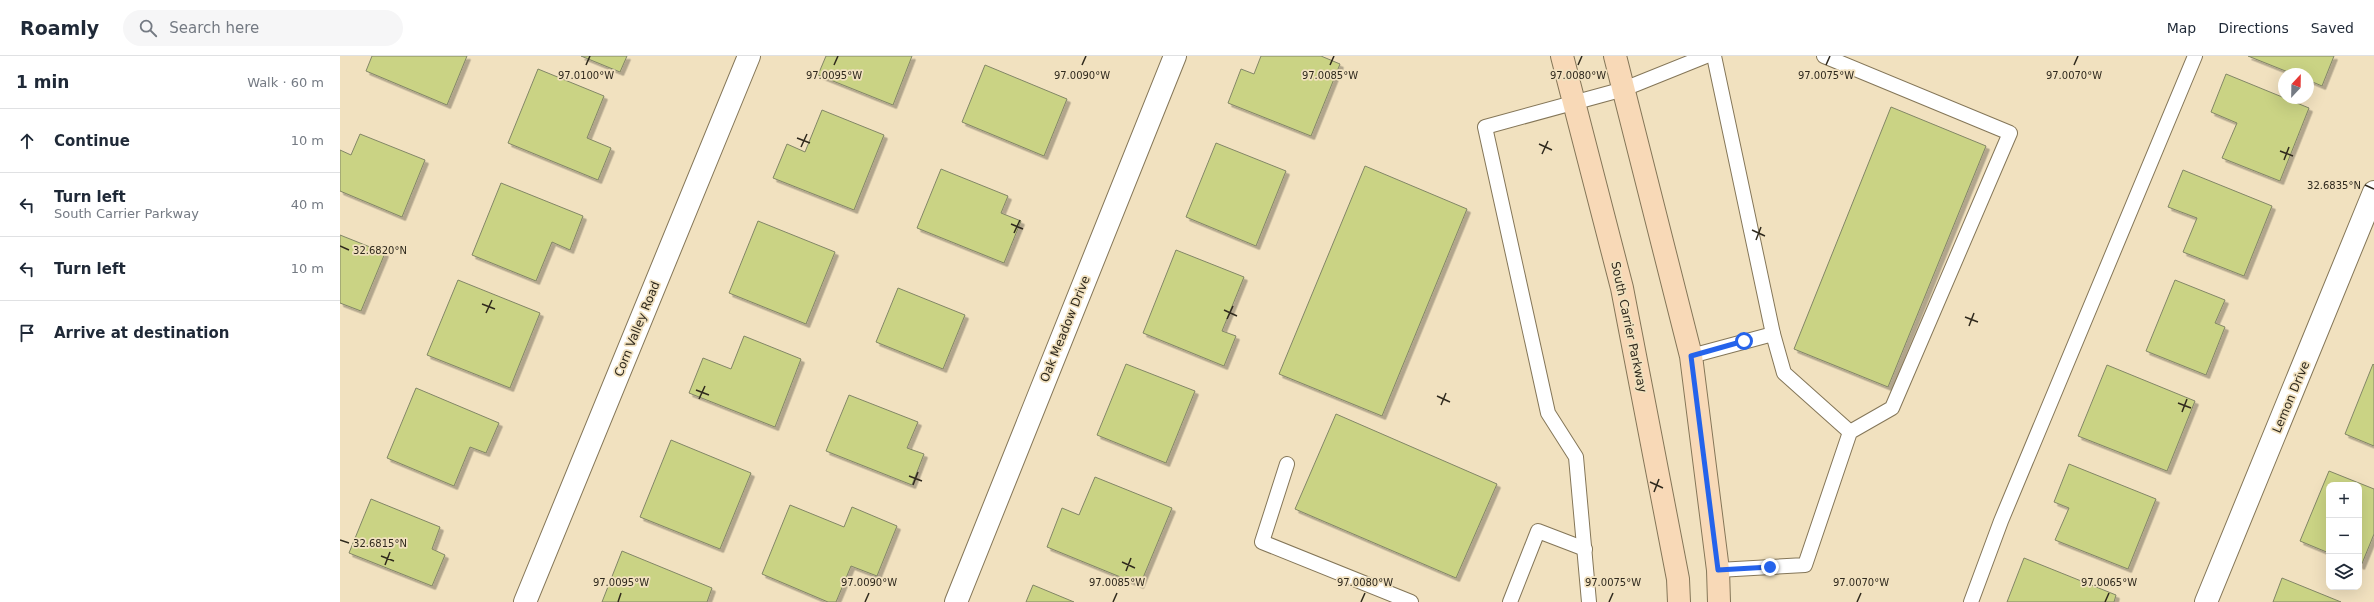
<!DOCTYPE html>
<meta charset="utf-8">
<style>
body{margin:0;font-family:"DejaVu Sans",sans-serif;background:#f6f6f7;color:#1f2937}
.controls{position:absolute;right:12px;bottom:12px;display:grid;overflow:hidden;border-radius:8px;box-shadow:0 4px 16px #0002}
.controls button{width:36px;height:36px;display:grid;place-items:center;padding:0;border:0;border-bottom:1px solid #e0e1e3;background:#fff;color:#1f2937;font:20px sans-serif}
.compass{position:absolute;left:1938px;top:12px;width:36px;height:36px;border-radius:50%;background:#fff;box-shadow:0 4px 16px #0002;rotate:22deg}
.stop{position:absolute;width:12px;height:12px;margin:-9px;border:3px solid #2563eb;border-radius:50%;background:#fff}
.stop.end{background:#2563eb;border-color:#fff;box-shadow:0 1px 4px #0008}
.list{margin:0;padding:0;list-style:none}
h2{display:flex;justify-content:space-between;align-items:center;height:52px;margin:0;padding:0 16px;font-size:17px}
h2 small{font-size:13px;font-weight:400;color:#747a83}
.list li{display:grid;grid-template-columns:26px 1fr auto;gap:12px;align-items:center;box-sizing:border-box;height:64px;padding:0 16px;border-top:1px solid #e0e1e3}
.list b{display:block;font-size:15px;white-space:nowrap}
.list p{margin:0;font-size:13px;white-space:nowrap;color:#747a83}
.list em{font-size:13px;font-style:normal;color:#747a83}
.icon{flex:none;width:22px;height:22px;fill:none;stroke:currentColor;stroke-width:2;stroke-linecap:round;stroke-linejoin:round}
.map{position:relative;flex:none;width:2034px;height:546px;overflow:hidden}
header{display:flex;align-items:center;gap:24px;box-sizing:border-box;height:56px;padding:0 20px;background:#fff;border-bottom:1px solid #e0e1e3}
header strong{font-size:19px}
nav{display:flex;gap:22px;margin-inline-start:auto;font-size:14px}
.search{width:280px;height:36px;background:#f6f6f7;display:flex;align-items:center;gap:10px;box-sizing:border-box;padding:0 14px;border-radius:22px;color:#747a83;font-size:15px}
main{display:flex}
aside{flex:1;background:#fff}
.map>svg:first-child{display:block}
.building{fill:#cad384;stroke:#828666;filter:url(#shadow)}
.lines{fill:none;stroke-linecap:round;stroke-linejoin:round}
.lane-casing{stroke:#847658;stroke-width:16}
.street-casing{stroke:#847658;stroke-width:24}
.secondary-casing{stroke:#847658;stroke-width:24}
.lane{stroke:#fff;stroke-width:14}
.street{stroke:#fff;stroke-width:22}
.secondary{stroke:#f8d9b7;stroke-width:22}
.route{stroke:#2563eb;stroke-width:5}
.ticks{fill:none;stroke:#2f291d;stroke-width:1.5}
.labels{text-anchor:middle;dominant-baseline:central;stroke-width:3.5;stroke-linejoin:round;paint-order:stroke}
.street-label{font-size:12px;fill:#2f291d;stroke:#f1e1bf}
.ticks-label{font-size:10px;text-anchor:middle;fill:#2f291d;stroke:#f1e1bf;stroke-width:3.5;stroke-linejoin:round;paint-order:stroke}
</style>
<header>
<strong>Roamly</strong>
<div class="search"><svg class="icon" aria-label="search" viewBox="0 0 24 24"><circle cx="10" cy="10" r="6"/><path d="M15 15l6 6"/></svg>Search here</div>
<nav><a>Map</a><a>Directions</a><a>Saved</a></nav>
</header>
<main>
<aside>
<h2>1 min<small>Walk · 60 m</small></h2>
<ul class="list">
<li><svg class="icon" aria-label="ahead" viewBox="0 0 24 24"><path d="M12 20V5M6 11l6-6 6 6"/></svg><div><b>Continue</b></div><em>10 m</em></li>
<li><svg class="icon" aria-label="left" viewBox="0 0 24 24"><path d="M17 20v-9H6M10 6l-5 5 5 5"/></svg><div><b>Turn left</b><p>South Carrier Parkway</p></div><em>40 m</em></li>
<li><svg class="icon" aria-label="left" viewBox="0 0 24 24"><path d="M17 20v-9H6M10 6l-5 5 5 5"/></svg><div><b>Turn left</b></div><em>10 m</em></li>
<li><svg class="icon" aria-label="arrive" viewBox="0 0 24 24"><path d="M6 21V4h12l-3 4 3 4H6"/></svg><div><b>Arrive at destination</b></div></li>
</ul>
</aside>
<div class="map">
<svg width="2034" height="546" viewBox="0 0 2034 546">
<defs>
<filter id="shadow"><feDropShadow dx="3.5" dy="3.5" stdDeviation="0" flood-color="#0004"/></filter>
</defs>
<rect width="100%" height="100%" fill="#f1e1bf"/>
<g class="building">
<polygon points="32,0 127,0 107,49 26,15"/>
<polygon points="241,0 287,0 280,16"/>
<polygon points="486,0 572,0 553,49 478,19"/>
<polygon points="921,0 981,0 1000,8 971,80 888,47 901,13 914,18"/>
<polygon points="1908,0 1994,0 1982,30 1968,24 1968,18 1953,18"/>
<polygon points="645,9 727,43 704,100 622,66"/>
<polygon points="198,13 264,40 247,82 271,92 258,124 168,87"/>
<polygon points="1886,18 1969,52 1940,125 1882,102 1897,67 1871,56"/>
<polygon points="1551,51 1646,90 1548,331 1454,293"/>
<polygon points="482,54 544,79 514,154 433,122 447,88 465,96"/>
<polygon points="20,78 85,104 62,161 0,135 0,94 11,99"/>
<polygon points="876,87 946,115 916,190 846,161"/>
<polygon points="1025,110 1127,153 1042,360 939,318"/>
<polygon points="601,113 668,140 661,157 681,165 664,207 577,172"/>
<polygon points="1843,114 1932,150 1904,220 1843,196 1857,162 1828,151"/>
<polygon points="161,127 243,160 230,194 212,186 196,225 132,199"/>
<polygon points="418,165 495,196 466,268 389,237"/>
<polygon points="0,179 45,197 21,255 0,247"/>
<polygon points="836,194 904,221 882,275 896,280 884,310 803,277"/>
<polygon points="118,224 200,257 170,332 87,299"/>
<polygon points="1835,224 1885,244 1875,267 1885,271 1866,319 1806,295"/>
<polygon points="558,232 625,259 603,313 536,286"/>
<polygon points="404,280 461,303 435,371 349,337 363,302 391,313"/>
<polygon points="786,308 855,335 826,407 757,379"/>
<polygon points="2033,308 2034,309 2034,390 2005,378"/>
<polygon points="1767,309 1855,345 1827,415 1738,380"/>
<polygon points="76,332 159,367 146,397 130,391 114,430 47,402"/>
<polygon points="509,339 578,366 567,392 584,398 572,429 486,395"/>
<polygon points="996,358 1157,428 1116,522 955,453"/>
<polygon points="331,384 411,417 380,493 300,461"/>
<polygon points="1729,408 1816,443 1788,513 1715,484 1729,452 1714,446"/>
<polygon points="1989,415 2034,433 2034,478 2021,510 2019,509 2019,429 1989,429 1989,497 1960,485"/>
<polygon points="755,421 832,452 800,529 707,491 722,452 739,459"/>
<polygon points="31,443 100,471 92,493 105,499 92,530 9,497"/>
<polygon points="450,449 504,471 512,451 557,470 537,520 511,510 496,546 488,546 422,518"/>
<polygon points="282,495 372,532 367,546 262,546"/>
<polygon points="1684,502 1776,539 1774,546 1667,546"/>
<polygon points="1942,522 2001,546 1933,546"/>
<polygon points="693,529 734,546 686,546"/>
</g>
<g class="lines">
<defs>
<g id="lane">
<polyline points="1433,278 1444,317 1510,376"/>
<polyline points="1351,300 1433,278 1374,0"/>
<polyline points="947,408 922,486 1071,546"/>
<polyline points="1378,514 1465,509 1510,376 1552,352 1670,77 1484,0"/>
<polyline points="1170,546 1198,475 1245,493"/>
<polyline points="1249,546 1236,401 1208,357 1145,71 1284,33 1366,0"/>
<polyline points="1631,546 1661,465 1855,0"/>
</g>
<g id="street">
<polyline points="185,546 409,0"/>
<polyline points="616,546 835,0"/>
<polyline points="1866,546 2034,136"/>
</g>
<g id="secondary">
<polyline points="1222,0 1282,232 1338,523 1339,546"/>
<polyline points="1275,0 1351,300 1378,514 1379,546"/>
</g>
</defs>
<use href="#lane" class="lane-casing"/>
<use href="#street" class="street-casing"/>
<use href="#secondary" class="secondary-casing"/>
<use href="#lane" class="lane"/>
<use href="#street" class="street"/>
<use href="#secondary" class="secondary"/>
</g>
<g class="lines">
<polyline class="route" points="1404,285 1351,300 1378,514 1430,511"/>
</g>
<path class="ticks" d="M246,9L250,0M494,9L498,0M742,9L746,0M990,9L994,0M1238,9L1242,0M1486,9L1490,0M1734,9L1738,0M457,82L470,87M1199,88L1212,94M461,91L467,78M1940,95L1953,100M1202,98L1208,85M1944,104L1949,91M2025,129L2034,133M671,168L683,173M1412,174L1425,180M674,177L680,164M1416,184L1421,171M0,190L9,194M142,248L155,253M884,254L897,260M146,257L152,244M1625,261L1638,266M887,263L893,250M1629,270L1634,257M356,334L369,339M1097,340L1110,346M359,343L365,330M1838,347L1851,352M1101,349L1106,337M1842,356L1847,343M569,420L582,425M1310,426L1323,432M573,429L578,416M1314,436L1319,423M0,484L9,487M41,500L54,505M782,506L795,512M45,509L50,496M786,515L791,502M278,546L281,537M525,546L529,537M773,546L777,537M1021,546L1025,537M1269,546L1273,537M1517,546L1521,537M1765,546L1769,537"/>
<g class="labels">
<g class="street-label">
<text transform="translate(1289 271) rotate(78)">South Carrier Parkway</text>
<text transform="translate(297 273) rotate(-68)">Corn Valley Road</text>
<text transform="translate(725 273) rotate(-68)">Oak Meadow Drive</text>
<text transform="translate(1951 341) rotate(-67)">Lemon Drive</text>
</g>
</g>
<g class="ticks-label">
<text x="246" y="23">97.0100°W</text>
<text x="494" y="23">97.0095°W</text>
<text x="742" y="23">97.0090°W</text>
<text x="990" y="23">97.0085°W</text>
<text x="1238" y="23">97.0080°W</text>
<text x="1486" y="23">97.0075°W</text>
<text x="1734" y="23">97.0070°W</text>
<text x="1994" y="133">32.6835°N</text>
<text x="40" y="198">32.6820°N</text>
<text x="40" y="491">32.6815°N</text>
<text x="281" y="530">97.0095°W</text>
<text x="529" y="530">97.0090°W</text>
<text x="777" y="530">97.0085°W</text>
<text x="1025" y="530">97.0080°W</text>
<text x="1273" y="530">97.0075°W</text>
<text x="1521" y="530">97.0070°W</text>
<text x="1769" y="530">97.0065°W</text>
</g>
</svg>
<div class="controls">
<button>+</button>
<button>−</button>
<button><svg class="icon" aria-label="layers" viewBox="0 0 24 24"><path d="M12 4l9 5-9 5-9-5zM3 14l9 5 9-5"/></svg></button>
</div>
<svg class="compass" viewBox="-18 -18 36 36"><path d="M0-13l5 13h-10z" fill="#e53935"/><path d="M0 13l5-13h-10z" fill="#747a83"/></svg>
<div class="stop" style="left:1404px;top:285px"></div>
<div class="stop end" style="left:1430px;top:511px"></div>
</div>
</main>
